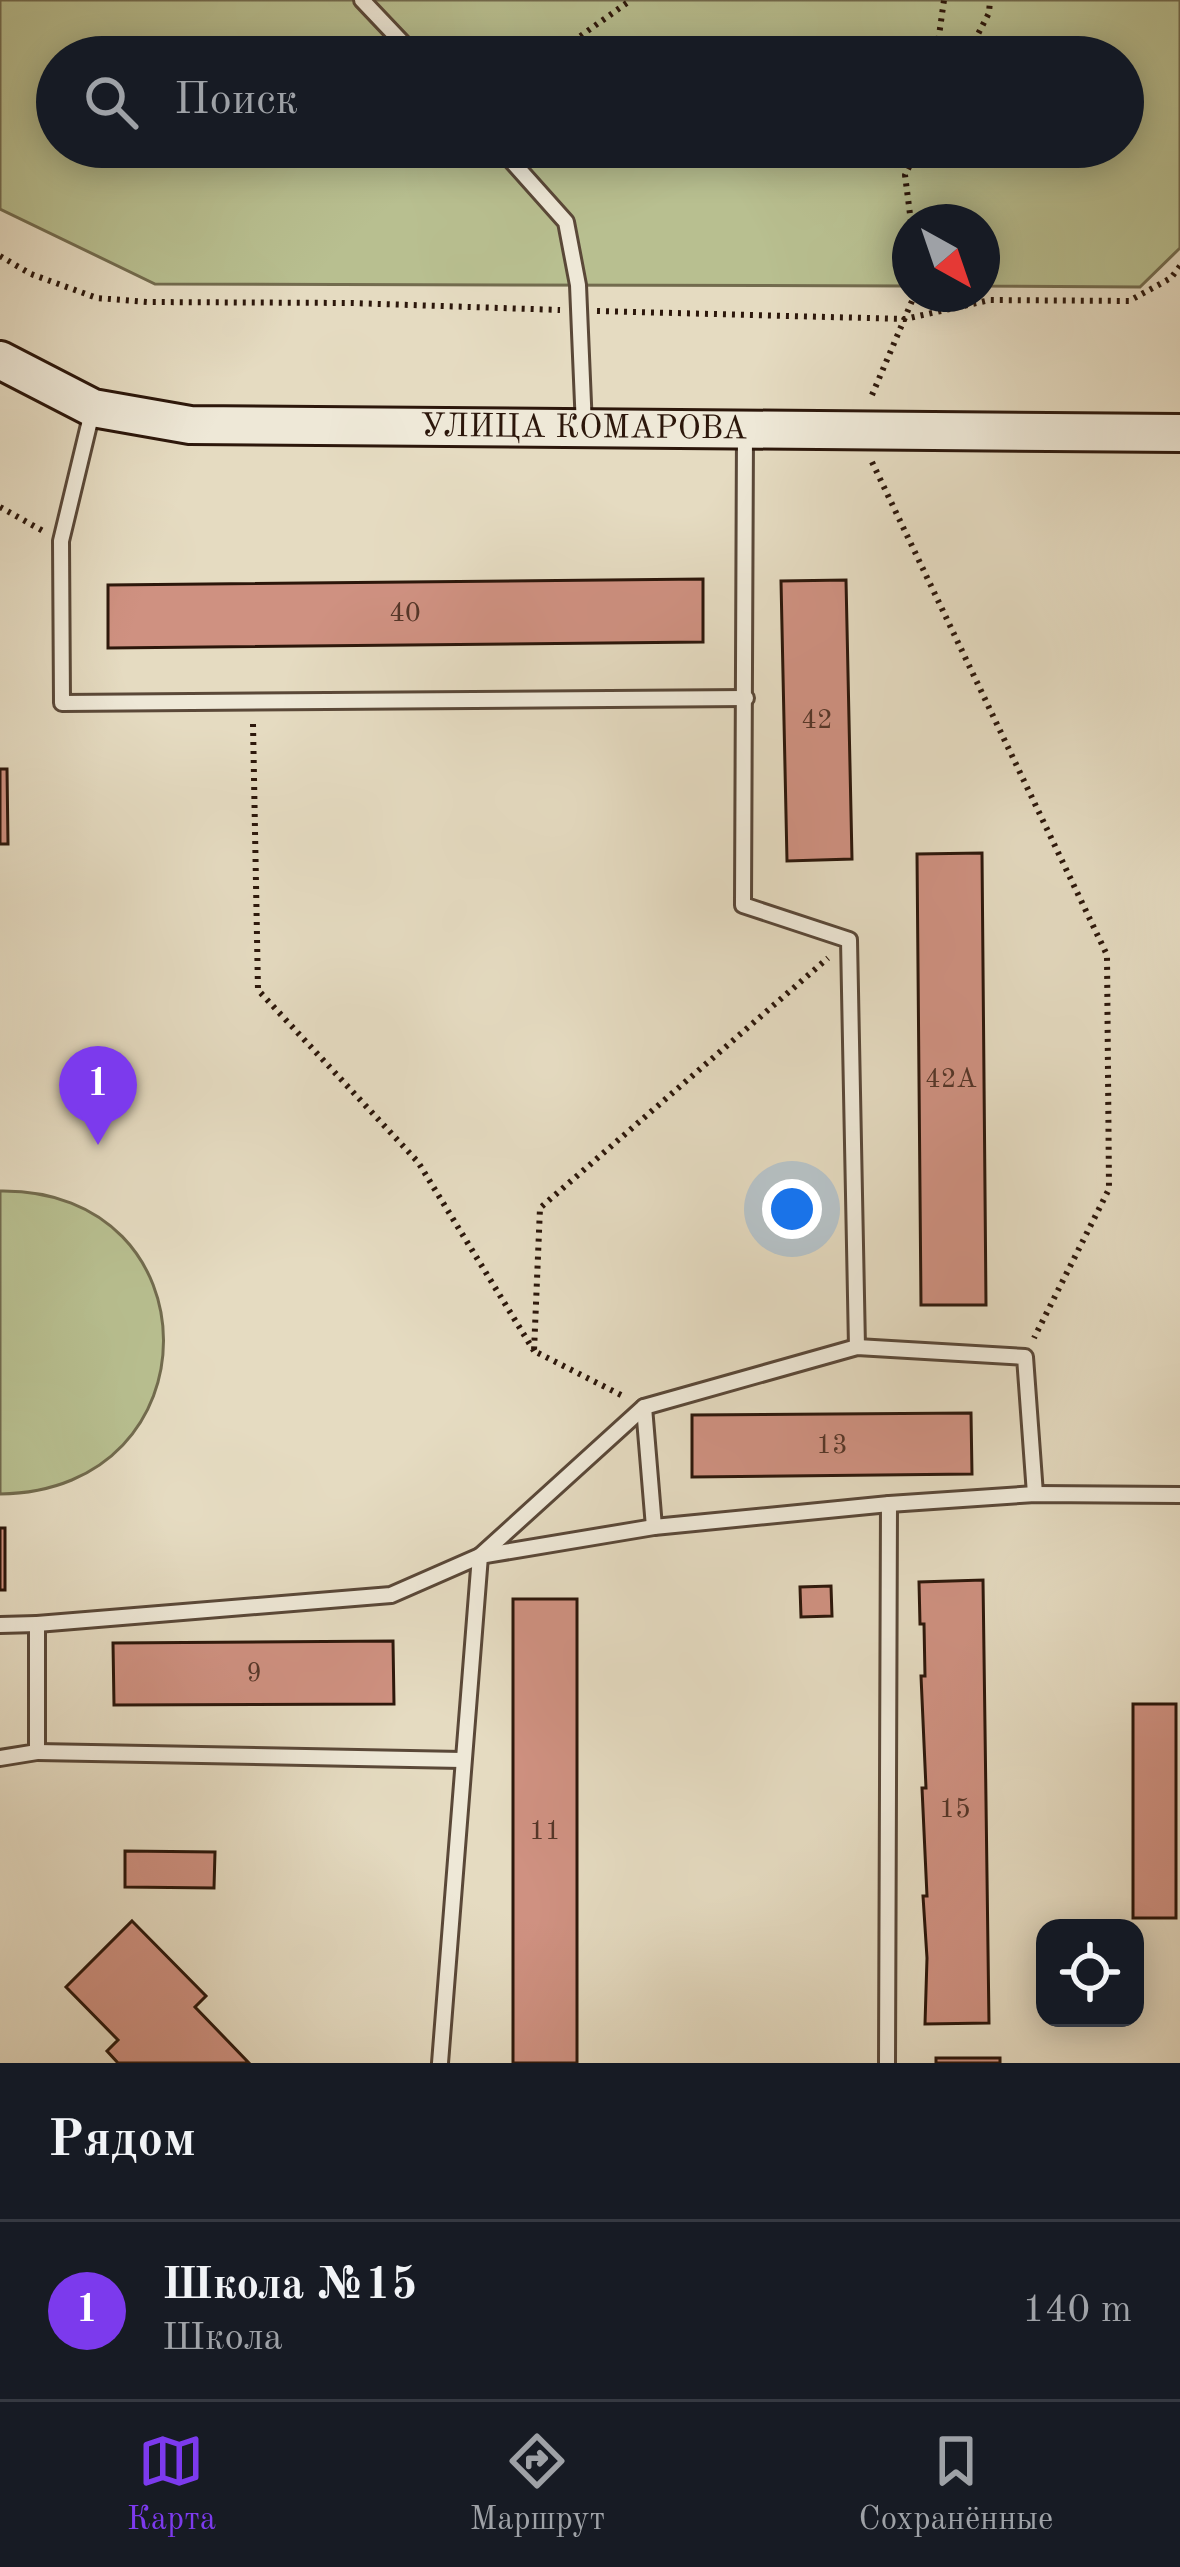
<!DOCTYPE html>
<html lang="ru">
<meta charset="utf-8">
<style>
body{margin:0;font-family:"Old Standard TT",serif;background:#242831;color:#f1f3f6}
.controls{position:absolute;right:36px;bottom:36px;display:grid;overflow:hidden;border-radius:24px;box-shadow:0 6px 30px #0003}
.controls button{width:108px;height:108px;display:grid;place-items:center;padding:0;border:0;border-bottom:3px solid #363941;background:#171b24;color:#f1f3f6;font:60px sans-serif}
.compass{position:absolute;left:892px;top:204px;width:108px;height:108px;border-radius:50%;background:#171b24;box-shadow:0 6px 30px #0003;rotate:140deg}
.you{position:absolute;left:792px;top:1209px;width:42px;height:42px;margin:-30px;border:9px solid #fff;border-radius:50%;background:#1a73e8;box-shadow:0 0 0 18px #1a73e833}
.badge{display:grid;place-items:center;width:78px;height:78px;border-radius:50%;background:#7c3aed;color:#fff;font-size:39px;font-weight:700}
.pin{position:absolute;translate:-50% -99px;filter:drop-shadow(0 3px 6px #0008)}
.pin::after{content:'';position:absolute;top:63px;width:42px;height:36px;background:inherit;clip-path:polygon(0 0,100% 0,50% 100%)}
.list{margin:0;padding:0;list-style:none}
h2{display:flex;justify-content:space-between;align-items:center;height:156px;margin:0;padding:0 48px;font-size:51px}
h2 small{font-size:39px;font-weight:400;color:#9ea1a6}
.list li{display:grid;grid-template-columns:78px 1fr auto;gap:36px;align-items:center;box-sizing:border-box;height:180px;padding:0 48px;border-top:3px solid #363941}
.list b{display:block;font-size:45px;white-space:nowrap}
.list p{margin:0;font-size:39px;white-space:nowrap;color:#9ea1a6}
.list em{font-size:39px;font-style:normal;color:#9ea1a6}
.icon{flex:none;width:66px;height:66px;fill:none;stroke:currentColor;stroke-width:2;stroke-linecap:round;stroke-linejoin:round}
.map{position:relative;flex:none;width:1180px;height:2063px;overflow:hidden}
.search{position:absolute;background:#171b24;box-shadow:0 6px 30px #0003;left:36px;right:36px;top:36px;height:132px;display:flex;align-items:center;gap:30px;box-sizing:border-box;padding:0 42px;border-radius:66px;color:#9ea1a6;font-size:45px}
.sheet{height:336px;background:#171b24}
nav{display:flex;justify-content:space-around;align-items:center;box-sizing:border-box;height:168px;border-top:3px solid #363941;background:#171b24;font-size:33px;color:#9ea1a6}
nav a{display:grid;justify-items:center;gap:6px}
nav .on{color:#7c3aed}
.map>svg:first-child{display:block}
.green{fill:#b8bf90;stroke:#726b4e;stroke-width:3;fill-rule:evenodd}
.building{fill:#cf9181;stroke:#2c170b;stroke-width:3}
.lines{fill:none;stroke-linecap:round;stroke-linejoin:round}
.lane-casing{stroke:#5a4838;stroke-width:20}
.secondary-casing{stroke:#2c170b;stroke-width:42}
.path{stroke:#2c170b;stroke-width:6;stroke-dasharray:3 6;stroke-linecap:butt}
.lane{stroke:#eee8d7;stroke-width:14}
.secondary{stroke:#eee8d7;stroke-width:36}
.labels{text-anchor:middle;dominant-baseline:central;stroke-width:12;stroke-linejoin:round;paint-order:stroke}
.number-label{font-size:27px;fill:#553628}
.street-label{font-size:33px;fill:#2c170b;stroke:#eee8d7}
</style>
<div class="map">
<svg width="1180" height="2063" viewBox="0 0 1180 2063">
<rect width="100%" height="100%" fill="#e5dbc1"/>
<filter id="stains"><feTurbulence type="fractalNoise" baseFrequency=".00167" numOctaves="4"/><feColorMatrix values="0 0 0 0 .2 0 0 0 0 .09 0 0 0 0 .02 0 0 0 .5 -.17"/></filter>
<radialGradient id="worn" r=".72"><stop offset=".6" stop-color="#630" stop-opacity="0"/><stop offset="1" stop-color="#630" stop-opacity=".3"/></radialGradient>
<g class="green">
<path d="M0,0H1180V248L1140,287L982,286V222H910V286L155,284L0,209ZM57,57H1123V147H57Z"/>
<path d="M0,1191C217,1188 219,1491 0,1494Z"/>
</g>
<g class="building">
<polygon points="703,579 703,642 108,648 108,585"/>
<polygon points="846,580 852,859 787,861 781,581"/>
<polygon points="0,769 7,769 8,844 0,844"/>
<polygon points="982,853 986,1305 921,1305 917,854"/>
<polygon points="971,1413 972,1474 692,1477 692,1415"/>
<rect x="0" y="1528" width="5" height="62"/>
<polygon points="983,1580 989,2023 925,2024 927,1958 923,1896 927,1896 922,1788 926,1788 921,1676 925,1676 924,1624 920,1624 919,1582"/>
<polygon points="831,1586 832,1616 801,1617 800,1587"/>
<rect x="513" y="1599" width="64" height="464"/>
<polygon points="393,1641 394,1704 114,1705 113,1643"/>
<rect x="1133" y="1704" width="43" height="214"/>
<polygon points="125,1851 215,1852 214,1888 125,1887"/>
<polygon points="132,1921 206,1996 195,2007 249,2063 118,2063 107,2051 118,2040 66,1987"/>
<rect x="936" y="2058" width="64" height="5"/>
</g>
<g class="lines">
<defs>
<g id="lane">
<polyline points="362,0 416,57"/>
<polyline points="499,147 566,222 578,285 584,427"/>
<polyline points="93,408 61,541 62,703 746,698"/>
<polyline points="745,432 743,905 849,940 857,1347"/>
<polyline points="644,1407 654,1527"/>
<polyline points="0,1625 37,1624"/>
<polyline points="37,1752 462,1760"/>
<polyline points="0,1758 37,1752 37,1624 391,1595 480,1556 654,1527 889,1504 1035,1494 1180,1495"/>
<polyline points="440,2063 480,1556 644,1407 857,1347 1025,1357 1035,1494"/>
<polyline points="887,2063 889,1504"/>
</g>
<g id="secondary">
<path id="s1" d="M0,360L93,408L190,425L1180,433"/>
</g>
</defs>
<use href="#lane" class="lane-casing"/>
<use href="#secondary" class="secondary-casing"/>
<g class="path">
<polyline points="551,57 631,0"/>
<polyline points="936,57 944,0"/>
<polyline points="966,57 989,13 990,0"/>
<polyline points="911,222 905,175 919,147"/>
<polyline points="0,256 31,274 97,298 147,302 351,303 560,310"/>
<polyline points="597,311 905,319 990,300 1129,301 1171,278 1180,266"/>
<polyline points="872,395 915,294"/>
<polyline points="872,462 1107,955 1109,1189 1034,1338"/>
<polyline points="0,507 43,531"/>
<polyline points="253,724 258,990 418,1162 534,1351"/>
<polyline points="621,1395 534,1351 540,1208 828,958"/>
</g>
<use href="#lane" class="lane"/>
<use href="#secondary" class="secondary"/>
</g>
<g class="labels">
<g class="number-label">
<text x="405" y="613">40</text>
<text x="817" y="720">42</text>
<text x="951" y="1079">42А</text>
<text x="832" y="1445">13</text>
<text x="254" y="1673">9</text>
<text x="955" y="1809">15</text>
<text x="545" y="1831">11</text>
</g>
<g class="street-label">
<text stroke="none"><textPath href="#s1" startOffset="597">УЛИЦА КОМАРОВА</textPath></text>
</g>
</g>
<rect width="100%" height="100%" filter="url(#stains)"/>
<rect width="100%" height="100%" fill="url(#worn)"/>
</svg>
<div class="controls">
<button><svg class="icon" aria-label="locate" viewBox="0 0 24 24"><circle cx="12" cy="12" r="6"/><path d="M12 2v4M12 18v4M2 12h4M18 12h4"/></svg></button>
</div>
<svg class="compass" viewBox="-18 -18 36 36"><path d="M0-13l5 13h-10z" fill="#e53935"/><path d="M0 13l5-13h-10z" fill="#9ea1a6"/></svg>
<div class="you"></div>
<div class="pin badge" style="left:98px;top:1145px">1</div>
<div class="search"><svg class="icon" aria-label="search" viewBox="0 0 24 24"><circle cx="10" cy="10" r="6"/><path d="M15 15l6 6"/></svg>Поиск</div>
</div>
<section class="sheet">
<h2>Рядом<small></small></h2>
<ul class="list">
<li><span class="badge">1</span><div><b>Школа №15</b><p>Школа</p></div><em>140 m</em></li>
</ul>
</section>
<nav>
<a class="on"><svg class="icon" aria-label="map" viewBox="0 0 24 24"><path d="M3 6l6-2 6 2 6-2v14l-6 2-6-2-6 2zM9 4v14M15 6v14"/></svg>Карта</a>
<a><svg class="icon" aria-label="directions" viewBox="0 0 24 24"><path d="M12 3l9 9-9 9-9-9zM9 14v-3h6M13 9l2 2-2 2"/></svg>Маршрут</a>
<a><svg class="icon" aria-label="saved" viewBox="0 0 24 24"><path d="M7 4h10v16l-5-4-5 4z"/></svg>Сохранённые</a>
</nav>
